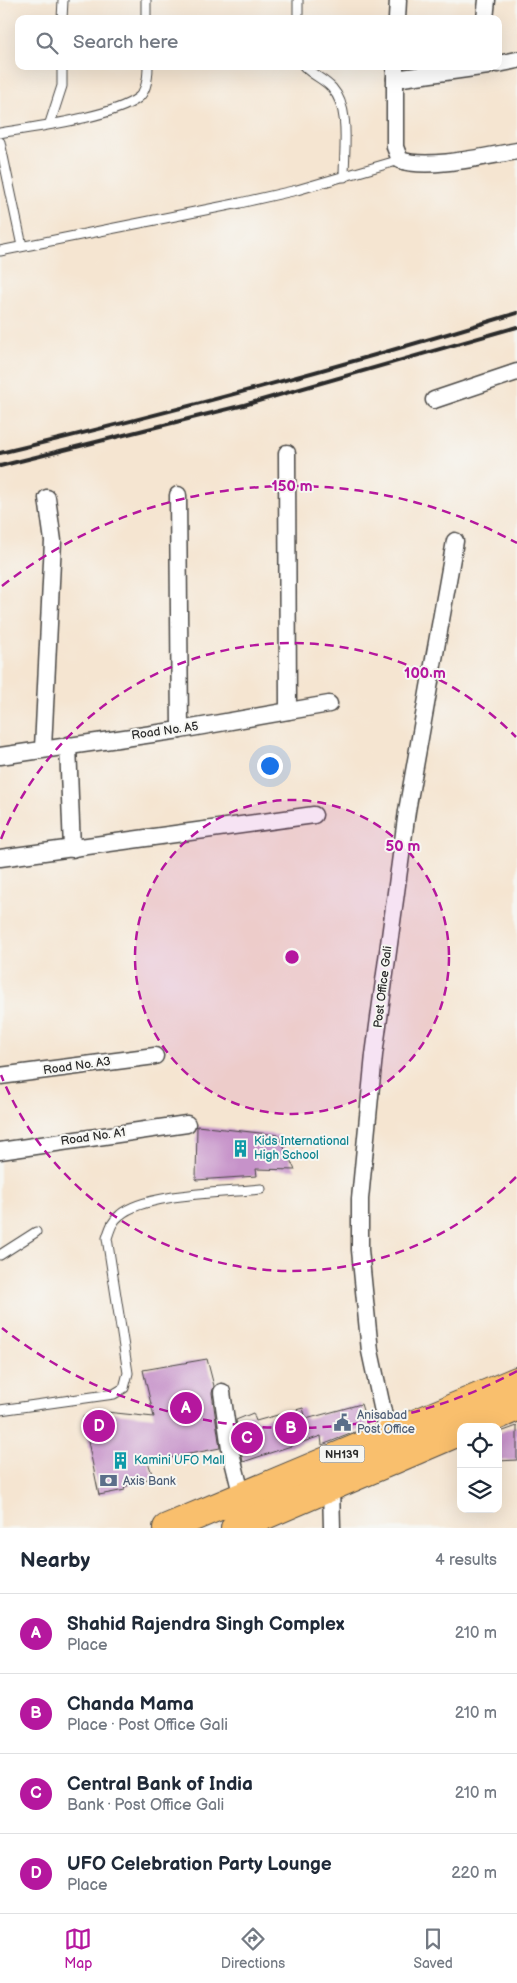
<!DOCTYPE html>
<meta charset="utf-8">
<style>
body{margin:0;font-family:"Balsamiq Sans",sans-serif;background:#f6f6f7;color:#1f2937}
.controls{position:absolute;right:15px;bottom:15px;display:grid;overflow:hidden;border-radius:10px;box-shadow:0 5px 20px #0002}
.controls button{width:45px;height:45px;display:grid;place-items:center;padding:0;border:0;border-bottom:1px solid #e0e1e3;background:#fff;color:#1f2937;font:25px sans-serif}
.you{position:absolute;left:269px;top:765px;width:18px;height:18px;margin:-12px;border:4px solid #fff;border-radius:50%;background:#1a73e8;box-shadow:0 0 0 8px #1a73e833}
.badge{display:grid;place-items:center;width:32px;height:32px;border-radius:50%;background:#b5179e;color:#fff;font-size:16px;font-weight:700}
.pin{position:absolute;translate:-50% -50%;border:2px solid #fff;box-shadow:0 1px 5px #0006}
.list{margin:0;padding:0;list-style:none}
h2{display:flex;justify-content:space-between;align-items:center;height:65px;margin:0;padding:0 20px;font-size:21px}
h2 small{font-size:16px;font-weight:400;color:#747a83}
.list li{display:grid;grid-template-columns:32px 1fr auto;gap:15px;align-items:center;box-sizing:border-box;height:80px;padding:0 20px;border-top:1px solid #e0e1e3}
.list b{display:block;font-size:19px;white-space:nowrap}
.list p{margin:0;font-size:16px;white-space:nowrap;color:#747a83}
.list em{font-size:16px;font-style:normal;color:#747a83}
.icon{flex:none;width:28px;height:28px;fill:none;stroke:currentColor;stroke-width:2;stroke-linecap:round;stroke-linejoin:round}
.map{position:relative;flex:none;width:517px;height:1528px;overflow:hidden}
.search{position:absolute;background:#fff;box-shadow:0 5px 20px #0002;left:15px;right:15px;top:15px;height:55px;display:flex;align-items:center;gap:12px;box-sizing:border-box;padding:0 18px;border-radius:10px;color:#747a83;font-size:19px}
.sheet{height:385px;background:#fff}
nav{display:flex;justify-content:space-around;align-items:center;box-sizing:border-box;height:70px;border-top:1px solid #e0e1e3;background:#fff;font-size:14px;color:#747a83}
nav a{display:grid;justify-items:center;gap:2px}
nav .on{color:#b5179e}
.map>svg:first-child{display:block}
.building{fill:#c692c9}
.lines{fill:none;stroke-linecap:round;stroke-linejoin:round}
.lane-casing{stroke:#494744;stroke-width:11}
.street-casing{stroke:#494744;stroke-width:19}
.highway-casing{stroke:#494744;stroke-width:30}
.lane{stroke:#fff;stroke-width:9}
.street{stroke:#fff;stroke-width:16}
.highway{stroke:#f9bf6d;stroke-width:28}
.rail{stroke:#2b2b2b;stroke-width:4}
.ring{fill:none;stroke:#b5179e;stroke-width:2.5;stroke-dasharray:9 6}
.labels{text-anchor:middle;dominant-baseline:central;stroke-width:4;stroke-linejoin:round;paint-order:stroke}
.shield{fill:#f6f6f2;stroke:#686867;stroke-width:1}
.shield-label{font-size:11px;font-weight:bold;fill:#2b2b2b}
.street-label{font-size:12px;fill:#2b2b2b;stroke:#f6f6f2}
.culture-label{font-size:12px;fill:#0d838f;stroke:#f6f6f2;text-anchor:start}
.service-label{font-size:12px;fill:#4e5e75;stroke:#f6f6f2;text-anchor:start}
.centre{fill:#b5179e;stroke:#f6f6f2;stroke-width:2.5}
.ring-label{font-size:15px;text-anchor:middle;font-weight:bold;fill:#b5179e;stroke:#f6f6f2;stroke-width:4;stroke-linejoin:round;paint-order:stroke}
</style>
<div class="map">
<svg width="517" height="1528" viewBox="0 0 517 1528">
<rect width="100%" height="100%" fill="#f6f6f2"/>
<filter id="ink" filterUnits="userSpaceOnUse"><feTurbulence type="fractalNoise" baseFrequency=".02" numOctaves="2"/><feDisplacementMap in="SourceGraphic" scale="10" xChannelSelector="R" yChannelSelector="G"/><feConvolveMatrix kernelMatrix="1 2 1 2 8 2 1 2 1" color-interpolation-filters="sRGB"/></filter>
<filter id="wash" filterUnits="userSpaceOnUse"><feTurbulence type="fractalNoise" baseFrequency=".0096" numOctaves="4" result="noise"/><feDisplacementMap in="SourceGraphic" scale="20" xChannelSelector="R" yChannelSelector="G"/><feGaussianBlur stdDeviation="1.12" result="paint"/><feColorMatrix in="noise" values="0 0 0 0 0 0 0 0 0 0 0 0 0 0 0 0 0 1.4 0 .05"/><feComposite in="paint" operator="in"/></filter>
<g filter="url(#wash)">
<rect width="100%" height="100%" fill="#f5e5d1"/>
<g id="blocks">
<g class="building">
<polygon points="197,1126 278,1135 295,1170 256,1169 257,1176 196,1180"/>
<polygon points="207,1359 214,1386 212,1393 220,1448 148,1462 153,1477 124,1487 125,1490 99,1495 83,1417 106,1412 154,1417 143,1370"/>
<polygon points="361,1404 368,1427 322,1445 321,1436 243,1462 236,1420 253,1413 256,1421 303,1408 306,1419"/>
<polygon points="517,1426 517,1460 498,1461 498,1433"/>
</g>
</g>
</g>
<g filter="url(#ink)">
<use href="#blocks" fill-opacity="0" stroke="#494744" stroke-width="1"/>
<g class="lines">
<defs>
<g id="lane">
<polyline points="146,0 146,19"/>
<polyline points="298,0 298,19"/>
<polyline points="62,19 63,0"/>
<path d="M304,66C312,75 324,79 332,88C351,109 344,150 344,177"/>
<polyline points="50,123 62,86 62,66"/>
<path d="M0,133C34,127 113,117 138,98C147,91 148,77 148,66"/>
<polyline points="0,142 22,246"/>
<polyline points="0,251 240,203 297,190 400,160"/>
<polyline points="0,1255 36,1232"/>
<path d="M0,1410L114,1394L124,1388L128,1373L107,1238C110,1229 112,1221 120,1215C145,1193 227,1193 261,1189"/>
</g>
<g id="street">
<polyline points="397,19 398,0"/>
<polyline points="485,19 487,0"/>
<polyline points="498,64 517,60"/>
<path d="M395,66V147L400,160C427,170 487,156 517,151"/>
<polyline points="395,79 488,66"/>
<polyline points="434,400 517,372"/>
<polyline points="287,453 288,711"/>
<polyline points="178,495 180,730"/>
<polyline points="68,745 72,849"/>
<polyline points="43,748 53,541 47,498"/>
<polyline points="0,756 180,730 329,704"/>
<polyline points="0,858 314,815"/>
<polyline points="0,1076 155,1056"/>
<polyline points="0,1151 187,1124"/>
<polyline points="222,1392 230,1449 242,1497"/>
<polyline points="388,1435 370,1351 360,1250 360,1199 374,1055 407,811 455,541"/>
<polyline points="331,1487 332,1528"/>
</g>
<g id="highway">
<polyline points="471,1427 517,1407"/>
<polyline points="167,1528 517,1381"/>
<polyline points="235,1528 461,1431"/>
</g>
</defs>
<use href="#lane" class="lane-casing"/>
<use href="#street" class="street-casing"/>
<use href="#highway" class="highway-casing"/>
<use href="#lane" class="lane"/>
<use href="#street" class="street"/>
<use href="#highway" class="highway"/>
<g class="rail">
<path d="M0,453C174,412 346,365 517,313"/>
<polyline points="0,466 244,405 517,327"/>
</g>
</g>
</g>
<circle cx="292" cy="957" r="157" fill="#b5179e" fill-opacity=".12"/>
<g class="ring">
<circle cx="292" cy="957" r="157"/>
<path d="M516 1177A314 314 0 0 1 1 1075M1 839A314 314 0 0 1 516 737"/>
<path d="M517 1371A471 471 0 0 1 2 1328M2 586A471 471 0 0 1 517 543"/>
</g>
<defs>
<symbol id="building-bare" viewBox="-9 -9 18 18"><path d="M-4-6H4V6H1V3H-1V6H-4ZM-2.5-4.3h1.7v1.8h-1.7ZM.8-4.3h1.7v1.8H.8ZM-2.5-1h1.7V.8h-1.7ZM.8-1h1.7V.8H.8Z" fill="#0f9aa8" stroke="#f6f6f2" stroke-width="2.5" paint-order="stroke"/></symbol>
<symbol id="civic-bare" viewBox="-9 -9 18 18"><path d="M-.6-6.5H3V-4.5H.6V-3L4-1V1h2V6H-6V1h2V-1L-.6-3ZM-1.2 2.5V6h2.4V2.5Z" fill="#5c6f8a" stroke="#f6f6f2" stroke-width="2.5" paint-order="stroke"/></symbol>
<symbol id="bank-bare" viewBox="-9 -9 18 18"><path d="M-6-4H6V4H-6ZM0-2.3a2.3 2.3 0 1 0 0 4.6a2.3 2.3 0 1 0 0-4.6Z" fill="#5c6f8a" stroke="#f6f6f2" stroke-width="2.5" paint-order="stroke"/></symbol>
</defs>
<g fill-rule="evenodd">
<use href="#building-bare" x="228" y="1136" width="25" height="25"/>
<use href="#civic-bare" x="330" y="1410" width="25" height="25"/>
<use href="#building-bare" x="108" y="1448" width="25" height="25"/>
<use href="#bank-bare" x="96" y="1468" width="25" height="25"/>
</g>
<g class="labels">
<rect class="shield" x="319.5" y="1445.5" width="45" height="17" rx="4"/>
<g class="shield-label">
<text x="342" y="1454">NH139</text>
</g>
<g class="street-label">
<text transform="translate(165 731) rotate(-8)">Road No. A5</text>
<text transform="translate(383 987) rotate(-83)">Post Office Gali</text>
<text transform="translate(77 1066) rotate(-8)">Road No. A3</text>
<text transform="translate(93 1137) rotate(-8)">Road No. A1</text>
</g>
<g class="culture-label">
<text x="254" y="1141">Kids International<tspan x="254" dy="14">High School</tspan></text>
<text x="134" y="1460">Kamini UFO Mall</text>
</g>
<g class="service-label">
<text x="357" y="1415">Anisabad<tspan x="357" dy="14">Post Office</tspan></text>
<text x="123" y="1481">Axis Bank</text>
</g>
</g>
<circle cx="292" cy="957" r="8" class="centre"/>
<g class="ring-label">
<text x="292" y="491">150 m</text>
<text x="425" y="678">100 m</text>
<text x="403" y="851">50 m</text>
</g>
</svg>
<div class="controls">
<button><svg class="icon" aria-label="locate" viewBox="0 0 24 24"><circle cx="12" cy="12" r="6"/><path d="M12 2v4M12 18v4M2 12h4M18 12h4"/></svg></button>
<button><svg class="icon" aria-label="layers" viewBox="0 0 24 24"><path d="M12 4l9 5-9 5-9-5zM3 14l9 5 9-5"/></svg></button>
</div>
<div class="you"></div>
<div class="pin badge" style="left:186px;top:1408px">A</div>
<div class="pin badge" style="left:291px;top:1428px">B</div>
<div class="pin badge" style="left:247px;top:1438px">C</div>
<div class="pin badge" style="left:99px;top:1426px">D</div>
<div class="search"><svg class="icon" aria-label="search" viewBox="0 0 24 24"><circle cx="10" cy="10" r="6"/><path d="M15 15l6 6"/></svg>Search here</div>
</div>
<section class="sheet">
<h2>Nearby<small>4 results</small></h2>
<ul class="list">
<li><span class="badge">A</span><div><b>Shahid Rajendra Singh Complex</b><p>Place</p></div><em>210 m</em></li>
<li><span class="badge">B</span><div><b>Chanda Mama</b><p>Place · Post Office Gali</p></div><em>210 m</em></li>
<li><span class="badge">C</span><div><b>Central Bank of India</b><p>Bank · Post Office Gali</p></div><em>210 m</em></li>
<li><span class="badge">D</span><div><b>UFO Celebration Party Lounge</b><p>Place</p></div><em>220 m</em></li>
</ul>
</section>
<nav>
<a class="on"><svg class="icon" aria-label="map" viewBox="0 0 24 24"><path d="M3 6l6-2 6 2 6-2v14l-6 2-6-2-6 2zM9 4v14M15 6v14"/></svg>Map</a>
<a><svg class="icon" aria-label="directions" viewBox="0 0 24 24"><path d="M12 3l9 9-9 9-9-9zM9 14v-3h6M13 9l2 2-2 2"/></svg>Directions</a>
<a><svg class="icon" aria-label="saved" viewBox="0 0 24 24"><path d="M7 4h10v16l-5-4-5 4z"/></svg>Saved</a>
</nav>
